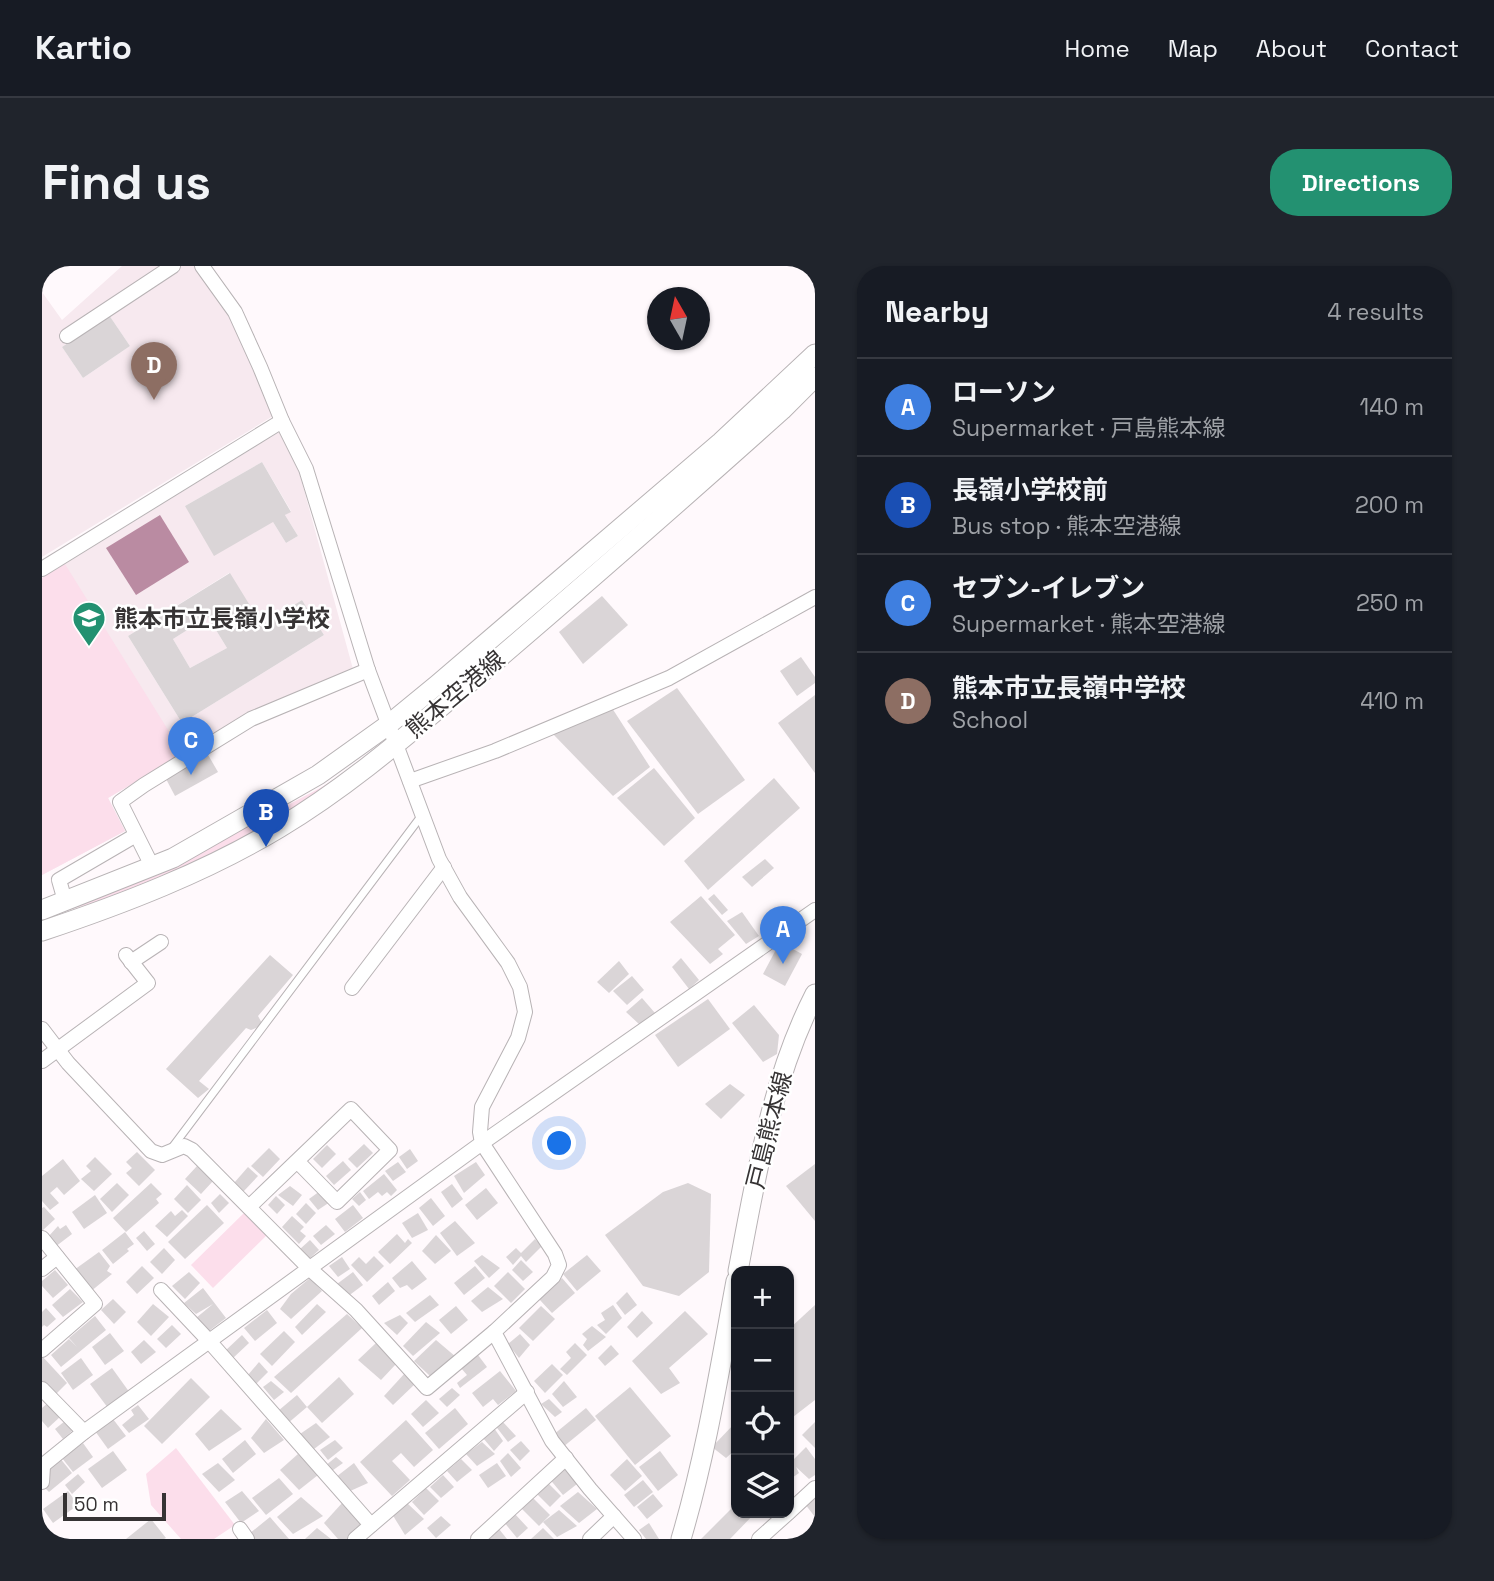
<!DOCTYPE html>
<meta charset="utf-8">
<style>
body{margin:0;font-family:"Space Grotesk","Noto Sans JP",sans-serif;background:#20242c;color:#f1f3f6}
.controls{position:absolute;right:21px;bottom:21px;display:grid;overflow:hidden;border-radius:14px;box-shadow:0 2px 5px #0004}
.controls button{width:63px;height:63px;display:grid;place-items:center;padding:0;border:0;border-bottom:2px solid #363941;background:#171b24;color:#f1f3f6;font:35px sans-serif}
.compass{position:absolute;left:605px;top:21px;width:63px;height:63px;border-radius:50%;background:#171b24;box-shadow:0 2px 5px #0004;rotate:351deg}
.scale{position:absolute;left:21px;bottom:18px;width:103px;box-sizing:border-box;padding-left:7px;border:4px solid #363334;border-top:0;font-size:19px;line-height:24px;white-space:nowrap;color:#363334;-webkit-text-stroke:5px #fff;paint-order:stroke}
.you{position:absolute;left:518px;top:878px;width:24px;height:24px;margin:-18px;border:5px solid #fff;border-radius:50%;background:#1a73e8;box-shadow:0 0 0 10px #1a73e833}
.badge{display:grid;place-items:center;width:46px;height:46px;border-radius:50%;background:#239171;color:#fff;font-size:23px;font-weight:700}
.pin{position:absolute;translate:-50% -58px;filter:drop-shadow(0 2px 4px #0008)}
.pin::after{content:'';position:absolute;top:37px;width:24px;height:21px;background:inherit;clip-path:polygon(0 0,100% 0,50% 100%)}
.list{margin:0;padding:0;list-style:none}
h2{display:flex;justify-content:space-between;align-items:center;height:91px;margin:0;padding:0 28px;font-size:30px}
h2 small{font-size:23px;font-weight:400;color:#9ea1a6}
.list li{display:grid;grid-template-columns:46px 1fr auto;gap:21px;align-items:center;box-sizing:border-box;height:98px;padding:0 28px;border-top:2px solid #363941}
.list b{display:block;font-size:26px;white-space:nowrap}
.list p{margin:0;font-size:23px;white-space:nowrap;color:#9ea1a6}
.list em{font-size:23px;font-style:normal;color:#9ea1a6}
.icon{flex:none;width:38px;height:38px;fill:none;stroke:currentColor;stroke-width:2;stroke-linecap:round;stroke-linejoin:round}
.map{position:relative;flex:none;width:773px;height:1273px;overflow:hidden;border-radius:28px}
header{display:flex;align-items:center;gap:42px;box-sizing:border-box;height:98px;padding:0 35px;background:#171b24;border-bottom:2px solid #363941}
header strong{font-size:33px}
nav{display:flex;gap:38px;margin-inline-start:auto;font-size:24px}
.intro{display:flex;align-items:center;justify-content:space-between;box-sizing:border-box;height:168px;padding:0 42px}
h1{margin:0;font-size:49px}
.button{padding:18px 32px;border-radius:28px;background:#239171;color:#fff;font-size:24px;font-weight:700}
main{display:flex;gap:42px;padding:0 42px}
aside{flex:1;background:#171b24;border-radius:28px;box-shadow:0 2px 5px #0004}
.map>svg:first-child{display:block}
.built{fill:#f7e9ef;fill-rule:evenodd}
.green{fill:#fcdeeb}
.water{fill:#ba8ba2}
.building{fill:#dad5d7;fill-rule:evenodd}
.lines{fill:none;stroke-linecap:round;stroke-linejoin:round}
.lane-casing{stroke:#b8b3b5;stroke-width:9}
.street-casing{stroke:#b8b3b5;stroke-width:16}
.secondary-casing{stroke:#b8b3b5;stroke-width:21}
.lane{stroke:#fff;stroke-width:7}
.street{stroke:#fff;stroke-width:14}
.secondary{stroke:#fff;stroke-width:19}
.labels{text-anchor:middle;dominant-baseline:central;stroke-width:5;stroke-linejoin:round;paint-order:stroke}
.poi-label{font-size:24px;font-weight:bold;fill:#363334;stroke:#fff;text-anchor:start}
.street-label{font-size:24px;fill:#363334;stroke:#fff}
</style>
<header>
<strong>Kartio</strong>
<nav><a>Home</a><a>Map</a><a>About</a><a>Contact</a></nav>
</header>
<div class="intro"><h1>Find us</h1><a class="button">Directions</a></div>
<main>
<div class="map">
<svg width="773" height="1273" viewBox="0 0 773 1273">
<rect width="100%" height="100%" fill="#fff9fc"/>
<g class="built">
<path d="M80,0H154L191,56L231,150L0,291V26L20,54ZM67,49L88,80L41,112L20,81Z"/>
<path d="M239,165L256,202L311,403L141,488L66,532L83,565L0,609V312ZM220,196L249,245L243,249L256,270L244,277L231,256L143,240ZM187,307L220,359L260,334L282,369L140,457L86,370Z"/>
<polygon points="166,351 185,382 148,402 131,373"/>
</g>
<g class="green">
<polygon points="23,298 141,488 66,532 83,565 0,609 0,312"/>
<path d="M313,500L314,502C242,548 168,595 87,625C59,635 29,643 0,653L153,588L280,521Z"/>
<polygon points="205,944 227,967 171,1022 149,999"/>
<polygon points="134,1182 193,1259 172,1273 139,1273 109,1239 104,1208"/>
</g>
<polygon class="water" points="118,249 147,296 94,329 64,282"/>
<g class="building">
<polygon points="67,49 88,80 41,112 20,81"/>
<polygon points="220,196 249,246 243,249 256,270 244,277 231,256 172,290 143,240"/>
<path d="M188,307L220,359L260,334L282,369L140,457L86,370ZM166,351L185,382L148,402L131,373Z"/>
<polygon points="560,330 586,359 541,398 517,366"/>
<polygon points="759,391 773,411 773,417 755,430 738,405"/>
<polygon points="635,422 703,514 656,548 585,455"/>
<polygon points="773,429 773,507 736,457"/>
<polygon points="570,442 608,501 571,530 511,468"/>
<polygon points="165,487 176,506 133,530 123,511"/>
<polygon points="612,502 653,552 622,580 575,532"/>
<polygon points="732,512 758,542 666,624 642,595"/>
<polygon points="723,593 732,602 710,621 700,611"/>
<polygon points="672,628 686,644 680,649 666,633"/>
<polygon points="659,630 693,669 676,683 681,688 668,698 628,656"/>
<polygon points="700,646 717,670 704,678 685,655"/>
<polygon points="738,676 760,688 743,720 721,708"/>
<polygon points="228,689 251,709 216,750 221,759 209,764 204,762 157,815 167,823 156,832 124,803"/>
<polygon points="639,692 657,714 647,723 630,701"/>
<polygon points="577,695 587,708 567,727 555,716"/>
<polygon points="590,710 602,724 585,739 571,725"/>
<polygon points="600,732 613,747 598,759 584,746"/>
<polygon points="666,733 688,763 636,801 613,769"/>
<polygon points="712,739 737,769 735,788 721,796 690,757"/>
<polygon points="688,818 703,829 679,853 663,838"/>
<polygon points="322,878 331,887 315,902 306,893"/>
<polygon points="285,879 294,888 280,902 271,893"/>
<polygon points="227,882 238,893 221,911 209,900"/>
<polygon points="368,883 376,895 365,903 357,891"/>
<polygon points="95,886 113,904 97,920 84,907 90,902 84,896"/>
<polygon points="53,891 70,908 52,925 39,913 49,905 44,900"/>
<polygon points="21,893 38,915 22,929 15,921 8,927 17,937 8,944 0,935 0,910"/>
<polygon points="301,895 309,904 292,919 284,910"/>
<polygon points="356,896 364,906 351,915 343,905"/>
<polygon points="434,896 443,909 422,927 412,910"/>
<polygon points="773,898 773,955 744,920"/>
<polygon points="155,900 163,908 166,905 171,915 159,928 143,913"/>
<polygon points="206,901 216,910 201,926 192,917"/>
<polygon points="342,908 355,924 349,930 345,926 340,930 336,926 327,933 321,925"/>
<polygon points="75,917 87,929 70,946 58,933"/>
<polygon points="109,917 120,928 114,933 117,937 84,966 71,952"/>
<polygon points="646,917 669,928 667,1006 637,1030 601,1020 563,969 621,926"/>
<polygon points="410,918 421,933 410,942 399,926"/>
<polygon points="145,919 159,934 146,947 132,933"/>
<polygon points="248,920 260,929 251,940 236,929"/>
<polygon points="444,922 456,937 435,954 423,939"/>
<polygon points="278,925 288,936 276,944 267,933"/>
<polygon points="318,926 324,934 317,940 310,933"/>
<polygon points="178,928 187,937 177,947 169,937"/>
<polygon points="53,929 65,947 42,963 30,946"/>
<polygon points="234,930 243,939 235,948 226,939"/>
<polygon points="389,932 403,950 391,960 377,942"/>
<polygon points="264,937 274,947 264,958 254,948"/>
<polygon points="165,939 182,957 143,993 126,976"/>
<polygon points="311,939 321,952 303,966 293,953"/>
<polygon points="2,941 13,953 0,965 0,942"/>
<polygon points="140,944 146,950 125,971 113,960 129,945 133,950"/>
<polygon points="376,947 386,964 370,972 360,957"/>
<polygon points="250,950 262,961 258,965 264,970 257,978 240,961"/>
<polygon points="413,955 433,977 415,990 398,967"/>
<polygon points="24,959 30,968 13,981 6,971 16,960 18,963"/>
<polygon points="284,959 293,968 279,979 271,970"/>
<polygon points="102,965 113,978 105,985 94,972"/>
<polygon points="83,966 92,978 85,983 87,985 71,998 60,984"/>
<polygon points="355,968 363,977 366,973 370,977 348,998 336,986"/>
<polygon points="394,969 409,985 393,998 380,985"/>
<polygon points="493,973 500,980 484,996 479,990 471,999 464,991 474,982 479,987"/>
<polygon points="268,974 277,984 267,993 258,983"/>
<polygon points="122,982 133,994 120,1008 108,996"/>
<polygon points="57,986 68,1000 65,1005 70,1008 48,1026 32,1004"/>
<polygon points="440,989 458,1002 447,1012 432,995"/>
<polygon points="545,989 559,1005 535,1025 521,1008"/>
<polygon points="332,990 342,1000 325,1016 309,999 317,991 324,998"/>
<polygon points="300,991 308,1003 296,1011 287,1000"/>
<polygon points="479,994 491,1006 481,1015 470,1004"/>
<polygon points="370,995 385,1013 370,1024 365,1019 358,1022 350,1012"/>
<polygon points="100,1000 112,1012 95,1028 84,1016"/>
<polygon points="433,1000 443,1012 422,1029 412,1017"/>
<polygon points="13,1004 26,1019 11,1032 0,1020 0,1015"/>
<polygon points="147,1006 158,1017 143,1033 130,1020"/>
<polygon points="311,1006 321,1019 305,1031 295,1018"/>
<polygon points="466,1006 483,1023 469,1037 452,1020"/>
<polygon points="268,1012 280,1025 249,1053 238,1043 249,1028"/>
<polygon points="520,1012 533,1027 510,1047 497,1033"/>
<polygon points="346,1016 353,1025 337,1039 330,1030"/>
<polygon points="446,1021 461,1033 440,1046 429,1035"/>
<polygon points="161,1022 184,1052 167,1065 154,1052 171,1038 154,1048 142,1037"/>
<polygon points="28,1023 41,1036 21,1051 10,1039"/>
<polygon points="585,1026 595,1039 583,1049 574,1037"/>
<polygon points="388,1029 397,1039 373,1056 364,1047"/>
<polygon points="71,1033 84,1046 72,1058 59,1044"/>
<polygon points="111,1038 127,1051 109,1070 95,1056"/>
<polygon points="275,1038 284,1046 260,1069 253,1061"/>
<polygon points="571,1039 580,1052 564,1068 555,1059 563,1054 559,1047"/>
<polygon points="773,1039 773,1134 751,1151 747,1147 747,1063"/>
<polygon points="414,1040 426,1054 409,1068 397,1054"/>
<polygon points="499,1040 513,1053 491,1075 477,1062"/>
<polygon points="4,1042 14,1053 5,1061 2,1059 0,1061 0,1046"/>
<polygon points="225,1044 235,1057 213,1075 202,1062"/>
<polygon points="600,1045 611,1057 595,1072 585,1061"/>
<polygon points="643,1045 666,1068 627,1102 638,1117 619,1128 590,1095"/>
<polygon points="305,1048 320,1062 249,1127 232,1111"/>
<polygon points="358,1049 366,1057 355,1069 342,1057"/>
<polygon points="53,1050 64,1064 19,1101 9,1089 27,1073 35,1081 27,1072"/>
<polygon points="384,1056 398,1067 371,1090 361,1080"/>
<polygon points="130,1059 139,1068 124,1082 115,1073"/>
<polygon points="550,1060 564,1071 546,1085 541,1079 545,1073 540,1068"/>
<polygon points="242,1065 253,1076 230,1100 218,1088"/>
<polygon points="68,1067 82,1085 63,1099 50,1081"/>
<polygon points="478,1068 488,1079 477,1092 466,1078"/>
<polygon points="200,1069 207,1077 190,1093 183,1085"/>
<polygon points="102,1074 114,1086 99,1098 89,1086"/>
<polygon points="394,1074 414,1091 388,1110 372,1095"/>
<polygon points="334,1077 354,1098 339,1114 316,1094"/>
<polygon points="533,1077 545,1089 525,1109 518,1103 529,1092 524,1086"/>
<polygon points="569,1079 577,1088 563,1100 556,1092"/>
<polygon points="436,1089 445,1101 418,1122 415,1117 425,1109 419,1102"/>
<polygon points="0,1090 25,1117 11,1131 0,1120"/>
<polygon points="39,1092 51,1109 31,1124 19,1107"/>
<polygon points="217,1096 226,1106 214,1118 206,1109"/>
<polygon points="510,1098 521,1109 503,1127 492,1115"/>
<polygon points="70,1102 88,1127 66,1142 48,1118"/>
<polygon points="458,1105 474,1125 456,1139 451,1133 441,1141 430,1127"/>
<polygon points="363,1107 373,1118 351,1139 342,1130"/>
<polygon points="297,1111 312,1128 280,1157 265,1141"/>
<polygon points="149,1112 168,1131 120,1178 102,1160"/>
<polygon points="229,1115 242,1126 232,1134 221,1121"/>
<polygon points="522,1115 535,1131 521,1141 510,1128"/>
<polygon points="588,1121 629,1170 593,1199 553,1150"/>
<polygon points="410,1122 418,1129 405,1141 397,1133"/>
<polygon points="255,1129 265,1141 245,1158 236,1145"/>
<polygon points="507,1133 520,1146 513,1151 499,1138"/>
<polygon points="384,1134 397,1147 381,1161 369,1148"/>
<polygon points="7,1136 19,1150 6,1162 0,1155 0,1142"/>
<polygon points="96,1139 107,1153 87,1167 80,1159 92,1149 89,1144"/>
<polygon points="413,1142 426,1158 397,1183 383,1167"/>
<polygon points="544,1142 554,1154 521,1181 511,1169"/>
<polygon points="179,1143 200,1163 167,1185 153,1168"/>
<polygon points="71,1153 84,1170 66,1183 53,1165"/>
<polygon points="224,1153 242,1174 222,1187 209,1172"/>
<polygon points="364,1154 391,1184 372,1201 359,1187 350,1195 368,1214 350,1230 318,1196"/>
<polygon points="459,1154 474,1170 466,1176 452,1158"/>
<polygon points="23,1155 31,1164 21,1173 13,1163"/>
<polygon points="694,1156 694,1183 684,1192 670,1181"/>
<polygon points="773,1156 773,1182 760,1169"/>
<polygon points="274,1157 288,1171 272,1183 258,1168"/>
<polygon points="452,1162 461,1175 452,1185 441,1172"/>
<polygon points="203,1174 214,1188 191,1207 180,1193"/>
<polygon points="293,1174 301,1182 286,1194 278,1184"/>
<polygon points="479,1175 488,1185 478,1195 468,1184"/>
<polygon points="440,1176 453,1188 435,1200 424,1188"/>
<polygon points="41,1177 51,1191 31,1206 20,1192"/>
<polygon points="764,1181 773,1193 773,1209 767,1213 754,1201 757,1207 747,1214 747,1191 749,1190 751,1194"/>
<polygon points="71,1185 85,1204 60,1222 46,1203"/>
<polygon points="618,1185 636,1209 616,1225 597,1201"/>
<polygon points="466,1187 479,1202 469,1211 458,1195"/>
<polygon points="256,1188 276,1209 257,1224 238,1204"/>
<polygon points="17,1191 30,1207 7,1226 2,1221 3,1202"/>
<polygon points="294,1191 301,1197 287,1207 283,1200"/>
<polygon points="419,1193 430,1204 415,1216 405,1205"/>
<polygon points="585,1193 600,1210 583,1225 568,1209"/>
<polygon points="176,1197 193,1214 177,1226 160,1208"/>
<polygon points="312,1197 326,1217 306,1226 294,1211"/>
<polygon points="455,1197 464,1210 446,1222 437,1209"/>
<polygon points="520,1200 535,1218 521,1229 506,1211"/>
<polygon points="36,1208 43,1216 30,1228 23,1219"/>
<polygon points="401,1209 412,1221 399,1232 388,1221"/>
<polygon points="237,1212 251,1228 224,1249 210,1232"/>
<polygon points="601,1214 611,1226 592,1241 582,1229"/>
<polygon points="505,1216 519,1230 508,1241 494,1227"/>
<polygon points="384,1222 397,1235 382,1249 370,1236"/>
<polygon points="26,1225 36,1239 11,1257 1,1243"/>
<polygon points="200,1225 217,1245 199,1257 183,1236"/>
<polygon points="536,1226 555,1243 537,1257 518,1240"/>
<polygon points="611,1228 621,1240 605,1253 595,1241"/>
<polygon points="773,1230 773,1251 763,1238"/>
<polygon points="259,1231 281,1250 251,1268 235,1251"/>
<polygon points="490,1231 508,1249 497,1260 479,1242"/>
<polygon points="301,1236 323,1259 306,1273 296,1273 282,1257"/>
<polygon points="365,1237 382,1253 363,1269 350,1248"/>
<polygon points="694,1238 694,1247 713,1247 688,1273 659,1273"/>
<polygon points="517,1244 535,1260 515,1271 501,1256"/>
<polygon points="472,1247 486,1262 475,1272 462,1256"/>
<polygon points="399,1250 409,1259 394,1272 385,1262"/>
<polygon points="228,1251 247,1273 212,1273 207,1268"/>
<polygon points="109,1253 124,1272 122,1273 84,1273"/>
<polygon points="607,1257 617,1273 604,1273 597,1264"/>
<polygon points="275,1262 289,1273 263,1273"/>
<polygon points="501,1262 512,1273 489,1273"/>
<polygon points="457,1263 465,1273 445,1273"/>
</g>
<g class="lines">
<defs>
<polyline id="lane" points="129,883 380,549"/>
<g id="street">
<polyline points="160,0 193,46 218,101 240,155 264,203 326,404 397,593 418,631 466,697 478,721 483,746 476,772 440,841 438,866 440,877 513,988 517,999 511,1011 452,1066 510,1175 548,1223 592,1273"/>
<polyline points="25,70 131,0"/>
<polyline points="0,303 240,155"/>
<polyline points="368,515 453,485 627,412 773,331"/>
<polyline points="110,600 78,536 102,519 209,453 326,404"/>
<polyline points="23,635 17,614 94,569"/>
<polyline points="89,696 119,676"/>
<polyline points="310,722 402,601"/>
<polyline points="0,763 26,797 109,885 120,889 142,880 150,884 268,1003 314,1044 385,1122 452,1066"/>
<polyline points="0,795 106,717 84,689"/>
<polyline points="207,941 309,843 348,884 295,936 255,895"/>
<polyline points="0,972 53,1038 0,1084"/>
<polyline points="0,1003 15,991"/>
<polyline points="119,1024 167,1075 329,1259"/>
<polyline points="0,1123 42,1166"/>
<polyline points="0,1200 42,1166 440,877 773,644"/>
<polyline points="0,1216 1,1200"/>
<polyline points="747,1246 773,1222"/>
<polyline points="198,1263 205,1273"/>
<polyline points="313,1273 485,1126"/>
<polyline points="436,1273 524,1192"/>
<polyline points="548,1273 572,1250"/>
<polyline points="717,1273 746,1247"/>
</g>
<g id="secondary">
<polyline points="0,644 131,592 276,509 346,459 396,418 679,176 773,88"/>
<path d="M0,665C81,638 164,606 237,562C314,516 381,455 450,398C548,314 644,230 740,144L773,111"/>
<path d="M696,1005C714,911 729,814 773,728"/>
<path d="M639,1273C664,1189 678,1101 694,1015"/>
</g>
</defs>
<use href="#lane" class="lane-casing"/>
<use href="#street" class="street-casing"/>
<use href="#secondary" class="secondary-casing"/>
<use href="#lane" class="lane"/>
<use href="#street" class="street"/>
<use href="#secondary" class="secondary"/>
</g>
<defs>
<symbol id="school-pin" viewBox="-11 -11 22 30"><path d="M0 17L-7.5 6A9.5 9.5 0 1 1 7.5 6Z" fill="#239171" stroke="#fff"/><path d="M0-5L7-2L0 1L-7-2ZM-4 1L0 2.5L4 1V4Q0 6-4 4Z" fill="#fff"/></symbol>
</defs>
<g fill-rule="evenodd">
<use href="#school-pin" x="28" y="333" width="38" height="52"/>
</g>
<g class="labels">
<g class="poi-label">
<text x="72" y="352">熊本市立長嶺小学校</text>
</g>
<g class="street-label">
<text transform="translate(413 428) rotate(-40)">熊本空港線</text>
<text transform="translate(727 864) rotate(-76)">戸島熊本線</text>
</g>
</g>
</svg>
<div class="controls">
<button>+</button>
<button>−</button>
<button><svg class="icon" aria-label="locate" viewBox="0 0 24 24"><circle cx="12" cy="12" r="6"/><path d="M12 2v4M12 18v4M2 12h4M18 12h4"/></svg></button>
<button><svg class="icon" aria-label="layers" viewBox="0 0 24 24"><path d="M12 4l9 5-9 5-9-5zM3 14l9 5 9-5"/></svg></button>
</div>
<svg class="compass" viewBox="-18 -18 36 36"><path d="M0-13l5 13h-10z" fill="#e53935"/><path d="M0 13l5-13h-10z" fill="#9ea1a6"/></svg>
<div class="scale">50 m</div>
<div class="you"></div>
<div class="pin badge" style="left:741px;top:698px;background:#3f7fe0">A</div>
<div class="pin badge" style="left:224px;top:581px;background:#1a4fb4">B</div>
<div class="pin badge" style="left:149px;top:509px;background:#3f7fe0">C</div>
<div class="pin badge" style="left:112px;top:134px;background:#8d6e63">D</div>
</div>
<aside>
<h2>Nearby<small>4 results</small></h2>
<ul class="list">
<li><span class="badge" style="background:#3f7fe0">A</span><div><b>ローソン</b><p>Supermarket · 戸島熊本線</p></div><em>140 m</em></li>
<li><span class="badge" style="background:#1a4fb4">B</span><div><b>長嶺小学校前</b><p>Bus stop · 熊本空港線</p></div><em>200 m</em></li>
<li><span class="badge" style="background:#3f7fe0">C</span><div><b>セブン-イレブン</b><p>Supermarket · 熊本空港線</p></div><em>250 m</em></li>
<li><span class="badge" style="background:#8d6e63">D</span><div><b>熊本市立長嶺中学校</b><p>School</p></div><em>410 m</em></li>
</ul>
</aside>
</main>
